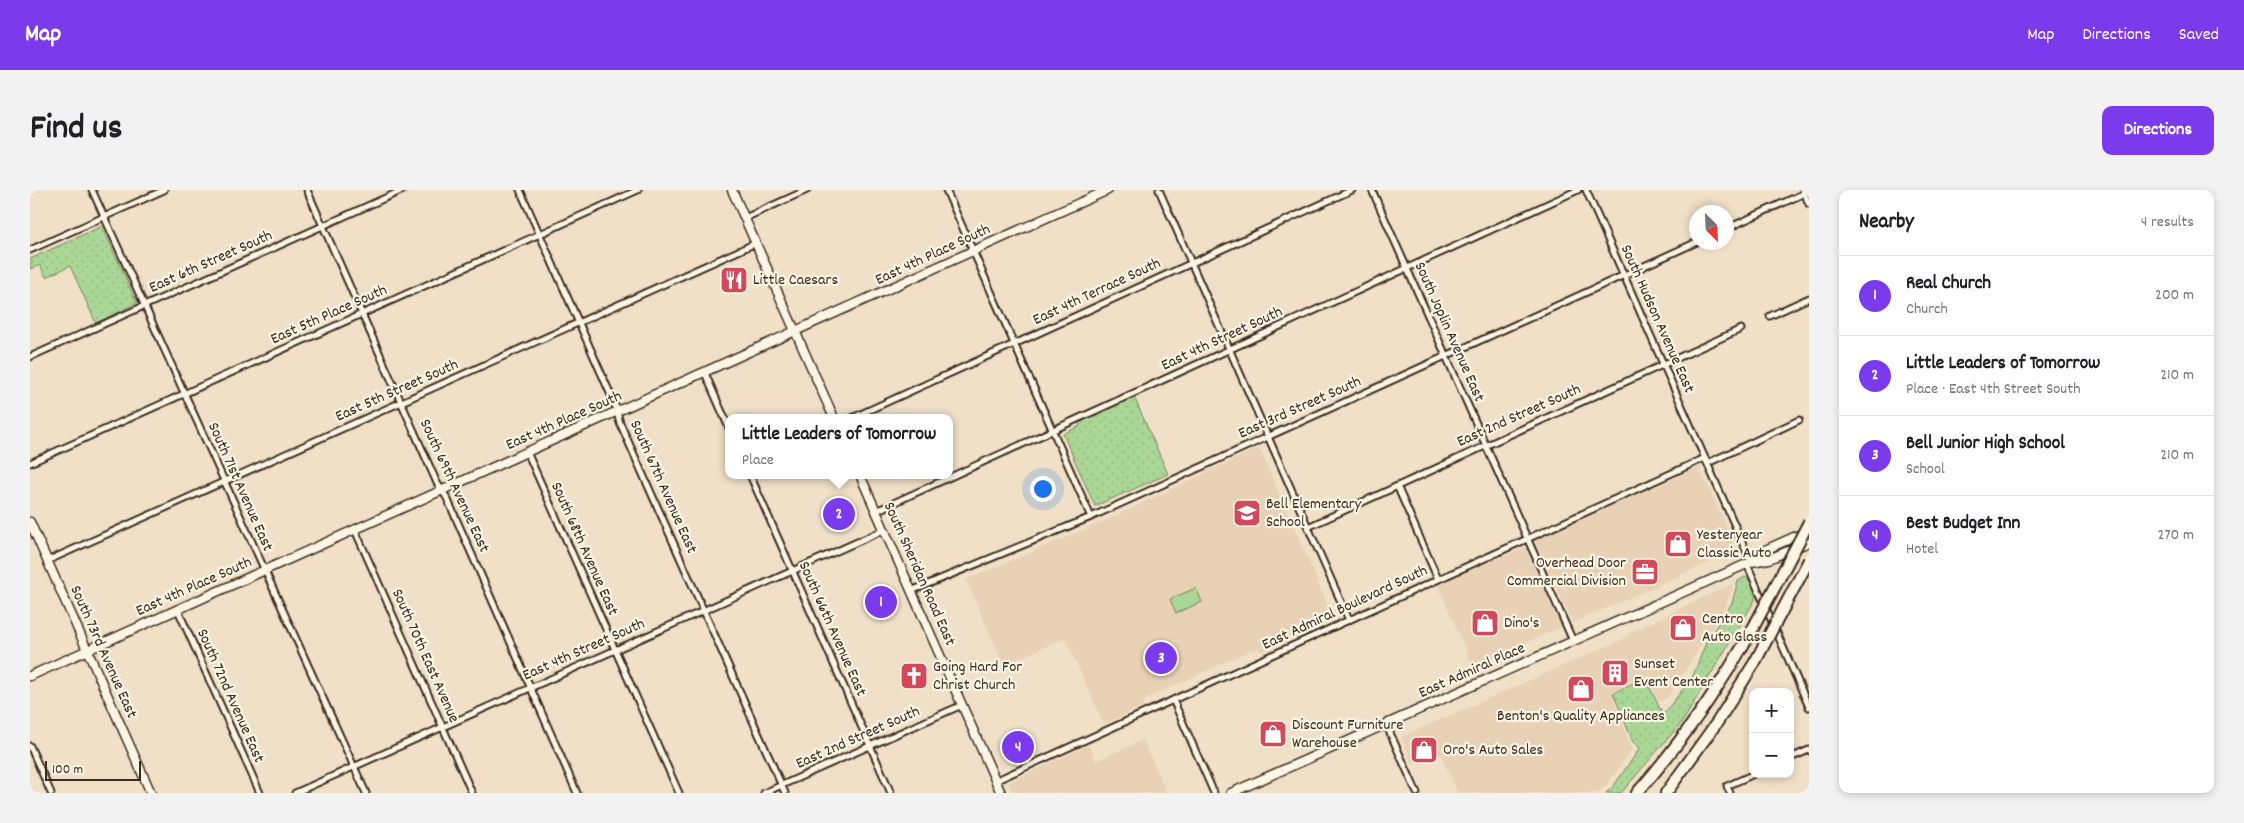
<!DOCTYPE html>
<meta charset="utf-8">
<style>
body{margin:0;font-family:Dekko,sans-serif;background:#f2f2f2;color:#202124}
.controls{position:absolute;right:15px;bottom:15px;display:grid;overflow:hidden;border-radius:10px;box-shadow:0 2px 8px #0003}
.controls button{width:45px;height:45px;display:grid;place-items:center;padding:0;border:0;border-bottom:1px solid #e0e0e0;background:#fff;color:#202124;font:25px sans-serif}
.compass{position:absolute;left:1659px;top:15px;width:45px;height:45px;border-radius:50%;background:#fff;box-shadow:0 2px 8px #0003;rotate:156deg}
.scale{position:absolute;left:15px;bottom:12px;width:96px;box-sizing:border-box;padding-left:5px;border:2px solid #3b2a1e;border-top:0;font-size:14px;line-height:18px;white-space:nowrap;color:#3b2a1e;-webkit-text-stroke:4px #fcf5e5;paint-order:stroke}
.you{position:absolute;left:1012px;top:298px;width:18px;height:18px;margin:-12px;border:4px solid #fff;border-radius:50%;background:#1a73e8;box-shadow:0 0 0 8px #1a73e833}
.badge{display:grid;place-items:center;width:32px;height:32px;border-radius:50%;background:#7c3aed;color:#fff;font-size:16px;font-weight:700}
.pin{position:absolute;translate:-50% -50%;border:2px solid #fff;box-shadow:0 1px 5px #0006}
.popup{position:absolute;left:695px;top:224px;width:228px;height:65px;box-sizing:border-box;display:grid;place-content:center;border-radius:10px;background:#fff;filter:drop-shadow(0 1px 4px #0005);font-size:16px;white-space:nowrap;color:#757577}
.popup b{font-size:19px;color:#202124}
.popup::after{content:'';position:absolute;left:50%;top:100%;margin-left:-10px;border:10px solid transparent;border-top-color:#fff}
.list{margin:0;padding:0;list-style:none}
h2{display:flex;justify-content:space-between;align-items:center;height:65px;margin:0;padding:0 20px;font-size:21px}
h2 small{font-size:16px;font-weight:400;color:#757577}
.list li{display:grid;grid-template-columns:32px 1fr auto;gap:15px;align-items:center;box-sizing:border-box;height:80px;padding:0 20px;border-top:1px solid #e0e0e0}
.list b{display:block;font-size:19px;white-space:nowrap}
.list p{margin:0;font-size:16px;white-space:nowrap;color:#757577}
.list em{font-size:16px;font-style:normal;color:#757577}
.map{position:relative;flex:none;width:1779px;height:603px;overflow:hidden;border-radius:10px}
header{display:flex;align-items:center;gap:30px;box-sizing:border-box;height:70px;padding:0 25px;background:#7c3aed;color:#fff}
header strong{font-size:24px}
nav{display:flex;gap:28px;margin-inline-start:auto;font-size:18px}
.intro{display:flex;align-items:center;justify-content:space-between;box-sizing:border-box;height:120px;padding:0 30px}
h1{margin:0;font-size:35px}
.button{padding:12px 22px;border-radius:10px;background:#7c3aed;color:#fff;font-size:18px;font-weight:700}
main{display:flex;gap:30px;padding:0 30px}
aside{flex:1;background:#fff;border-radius:10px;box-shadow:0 2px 8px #0003}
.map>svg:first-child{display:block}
.built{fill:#e8d1b4}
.grass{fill:url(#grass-dots);stroke:#73805a}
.garden{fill:#abd796;stroke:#73805a}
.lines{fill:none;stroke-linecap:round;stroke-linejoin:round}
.street-casing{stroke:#3b2a1e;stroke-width:9}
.secondary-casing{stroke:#3b2a1e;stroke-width:11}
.highway-casing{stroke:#3b2a1e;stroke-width:14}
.street{stroke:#fcf5e5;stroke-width:5}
.secondary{stroke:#fcf5e5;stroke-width:8}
.highway{stroke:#fcf5e5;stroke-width:10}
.highway-bridge-casing{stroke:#3b2a1e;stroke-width:14;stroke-linecap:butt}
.highway-bridge{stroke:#fcf5e5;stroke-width:10}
.labels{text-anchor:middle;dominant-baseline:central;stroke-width:4.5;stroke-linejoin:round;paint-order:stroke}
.street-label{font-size:16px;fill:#3b2a1e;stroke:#fcf5e5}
.poi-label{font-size:16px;fill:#3b2a1e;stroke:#fcf5e5;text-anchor:start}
</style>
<header>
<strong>Map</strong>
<nav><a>Map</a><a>Directions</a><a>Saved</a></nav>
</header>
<div class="intro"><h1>Find us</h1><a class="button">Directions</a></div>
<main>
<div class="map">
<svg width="1779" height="603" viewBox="0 0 1779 603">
<defs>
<pattern id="grass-dots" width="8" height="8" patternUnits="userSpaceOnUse" patternTransform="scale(1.25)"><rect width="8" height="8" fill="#abd796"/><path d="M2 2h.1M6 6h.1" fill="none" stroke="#94b981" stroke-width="1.8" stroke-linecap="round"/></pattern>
</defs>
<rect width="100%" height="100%" fill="#f0e0c8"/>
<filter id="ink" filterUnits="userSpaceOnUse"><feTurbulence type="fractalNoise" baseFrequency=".02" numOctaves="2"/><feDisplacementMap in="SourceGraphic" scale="10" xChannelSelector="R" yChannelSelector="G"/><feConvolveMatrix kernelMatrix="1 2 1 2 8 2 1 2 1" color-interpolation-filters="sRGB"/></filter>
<g filter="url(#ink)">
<g class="built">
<polygon points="1229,258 1304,429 1233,461 1223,459 1115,509 1112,517 1074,534 1035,448 974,475 936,390 1079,329"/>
<polygon points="1669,277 1707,360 1543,433 1505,351"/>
<polygon points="1495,357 1531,437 1443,477 1408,395"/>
<polygon points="1704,393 1695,418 1637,508 1629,511 1616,485 1581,502 1602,559 1576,596 1567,603 1428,603 1410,563 1383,574 1371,547 1591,450 1601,442"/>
<polygon points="1113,550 1137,603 983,603 978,593 1059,555 1066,571"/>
</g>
<g class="grass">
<polygon points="72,36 107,113 66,133 40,76 16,87 10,75 0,79 0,69"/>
<polygon points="1104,207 1138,284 1065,316 1033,244 1050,236 1049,233"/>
<path d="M1715,387C1723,391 1726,402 1725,410L1653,531L1591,603H1576L1583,597L1610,558L1603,552L1583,503L1615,487L1633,525L1663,486L1677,450L1702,413L1708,391Z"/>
</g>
<polygon class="garden" points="1166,398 1172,412 1146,423 1140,409"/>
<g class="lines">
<defs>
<g id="street">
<polyline points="62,0 336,603"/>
<polyline points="277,0 407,293 417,308 547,603"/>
<polyline points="490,0 584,212 590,233 755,603"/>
<polyline points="916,0 1061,327"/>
<polyline points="1129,0 1319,430"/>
<polyline points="1342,0 1543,451"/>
<polyline points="1556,0 1721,372"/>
<polyline points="1773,0 1779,14"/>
<polyline points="715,28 777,0"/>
<polyline points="1696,39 1779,1"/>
<polyline points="0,60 134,0"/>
<polyline points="1740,126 1779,108"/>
<polyline points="0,167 373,0"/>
<polyline points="675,183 699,238"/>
<polyline points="822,228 1322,0"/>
<polyline points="497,262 649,603"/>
<polyline points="0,273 608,0"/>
<polyline points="1678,273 1769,230"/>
<polyline points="720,285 861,603"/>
<polyline points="1367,296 1408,389"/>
<polyline points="846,321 1548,0"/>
<polyline points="1278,337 1711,139"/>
<polyline points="325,340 442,603"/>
<polyline points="17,371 726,53"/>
<polyline points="1717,374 1779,517"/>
<polyline points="881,401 1061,327 1667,52"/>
<polyline points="148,420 230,603"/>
<polyline points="1143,510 1184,603"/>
<polyline points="1356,534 1387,603"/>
<polyline points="0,556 21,603"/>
<polyline points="1760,568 1779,560"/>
<polyline points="965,591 1675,268"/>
<polyline points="265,603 854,340"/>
<polyline points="734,603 932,515"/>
<polyline points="1700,603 1697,596 1724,584"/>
</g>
<g id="secondary">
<polyline points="702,0 804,228"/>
<polyline points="830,285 971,603"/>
<polyline points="0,332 121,603"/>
<polyline points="1721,372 1735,360 1773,343"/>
<polyline points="0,486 1078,0"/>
<polyline points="1201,603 1721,372 1739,369 1779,352"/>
</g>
<g id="highway">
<path d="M1607,603C1651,553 1688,500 1721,442"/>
<polyline points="1636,603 1688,531 1725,472"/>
</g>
</defs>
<use href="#street" class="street-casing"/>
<use href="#secondary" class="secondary-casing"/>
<use href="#highway" class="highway-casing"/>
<use href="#street" class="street"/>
<use href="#secondary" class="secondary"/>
<use href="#highway" class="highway"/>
<defs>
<g id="highway-bridge">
<polyline points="1721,442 1779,332"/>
<polyline points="1725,472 1779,370"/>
</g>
</defs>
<use href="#highway-bridge" class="highway-bridge-casing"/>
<use href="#highway-bridge" class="highway-bridge"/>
</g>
</g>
<defs>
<symbol id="restaurant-square" viewBox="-11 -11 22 22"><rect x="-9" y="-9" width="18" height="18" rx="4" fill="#d1495b" stroke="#fcf5e5"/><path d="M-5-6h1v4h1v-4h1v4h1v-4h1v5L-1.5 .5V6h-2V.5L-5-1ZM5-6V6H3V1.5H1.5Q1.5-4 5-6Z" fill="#fff"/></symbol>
<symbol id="school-square" viewBox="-11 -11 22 22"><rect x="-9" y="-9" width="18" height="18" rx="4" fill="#d1495b" stroke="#fcf5e5"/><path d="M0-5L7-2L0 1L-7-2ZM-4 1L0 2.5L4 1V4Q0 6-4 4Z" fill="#fff"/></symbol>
<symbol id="shop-square" viewBox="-11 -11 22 22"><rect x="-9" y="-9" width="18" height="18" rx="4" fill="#d1495b" stroke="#fcf5e5"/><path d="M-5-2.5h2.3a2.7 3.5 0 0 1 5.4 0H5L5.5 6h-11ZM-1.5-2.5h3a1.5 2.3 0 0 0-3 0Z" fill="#fff"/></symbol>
<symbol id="office-square" viewBox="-11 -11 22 22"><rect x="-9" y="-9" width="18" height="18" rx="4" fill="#d1495b" stroke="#fcf5e5"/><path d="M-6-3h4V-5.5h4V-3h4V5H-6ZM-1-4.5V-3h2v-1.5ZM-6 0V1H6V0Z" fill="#fff"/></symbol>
<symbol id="building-square" viewBox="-11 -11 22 22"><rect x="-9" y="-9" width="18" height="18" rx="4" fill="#d1495b" stroke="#fcf5e5"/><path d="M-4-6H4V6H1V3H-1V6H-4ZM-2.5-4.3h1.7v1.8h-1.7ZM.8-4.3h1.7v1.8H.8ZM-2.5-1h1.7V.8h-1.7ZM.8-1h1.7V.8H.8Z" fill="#fff"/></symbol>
<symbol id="church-square" viewBox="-11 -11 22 22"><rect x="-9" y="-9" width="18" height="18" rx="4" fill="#d1495b" stroke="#fcf5e5"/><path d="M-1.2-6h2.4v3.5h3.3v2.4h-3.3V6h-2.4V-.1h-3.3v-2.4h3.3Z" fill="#fff"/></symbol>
</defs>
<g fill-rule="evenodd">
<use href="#restaurant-square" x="688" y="74" width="32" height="32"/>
<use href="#school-square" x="1201" y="307" width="32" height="32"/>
<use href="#shop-square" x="1632" y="338" width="32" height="32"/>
<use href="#office-square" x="1599" y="366" width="32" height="32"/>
<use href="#shop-square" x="1439" y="417" width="32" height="32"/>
<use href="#shop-square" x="1637" y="422" width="32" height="32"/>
<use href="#building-square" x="1569" y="467" width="32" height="32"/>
<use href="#church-square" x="868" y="470" width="32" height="32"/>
<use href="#shop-square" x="1535" y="483" width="32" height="32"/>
<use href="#shop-square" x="1227" y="528" width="32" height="32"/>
<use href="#shop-square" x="1378" y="544" width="32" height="32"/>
</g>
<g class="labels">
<g class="street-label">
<text transform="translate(903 65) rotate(-25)">East 4th Place South</text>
<text transform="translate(181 72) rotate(-24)">East 6th Street South</text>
<text transform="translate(1067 102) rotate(-25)">East 4th Terrace South</text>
<text transform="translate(299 125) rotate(-24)">East 5th Place South</text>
<text transform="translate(1627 129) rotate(66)">South Hudson Avenue East</text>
<text transform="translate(1419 142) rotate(66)">South Joplin Avenue East</text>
<text transform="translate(1192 149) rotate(-25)">East 4th Street South</text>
<text transform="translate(367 201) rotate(-24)">East 5th Street South</text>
<text transform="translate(1270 218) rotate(-24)">East 3rd Street South</text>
<text transform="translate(1489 226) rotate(-24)">East 2nd Street South</text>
<text transform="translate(534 231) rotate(-24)">East 4th Place South</text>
<text transform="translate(424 296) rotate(65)">South 69th Avenue East</text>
<text transform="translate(210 297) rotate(66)">South 71st Avenue East</text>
<text transform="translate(633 297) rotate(66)">South 67th Avenue East</text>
<text transform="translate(554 359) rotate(66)">South 68th Avenue East</text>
<text transform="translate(889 384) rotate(66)">South Sheridan Road East</text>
<text transform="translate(164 397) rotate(-24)">East 4th Place South</text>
<text transform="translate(1315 418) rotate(-25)">East Admiral Boulevard South</text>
<text transform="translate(802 439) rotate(66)">South 66th Avenue East</text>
<text transform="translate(554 460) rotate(-24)">East 4th Street South</text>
<text transform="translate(73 462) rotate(66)">South 73rd Avenue East</text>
<text transform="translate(395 466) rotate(66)">South 70th East Avenue</text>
<text transform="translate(1442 481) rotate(-24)">East Admiral Place</text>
<text transform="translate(200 506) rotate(66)">South 72nd Avenue East</text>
<text transform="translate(828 548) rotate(-24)">East 2nd Street South</text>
</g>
<g class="poi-label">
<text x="723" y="90">Little Caesars</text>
<text x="1236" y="314">Bell Elementary<tspan x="1236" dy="18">School</tspan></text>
<text x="1667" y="345">Yesteryear<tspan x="1667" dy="18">Classic Auto</tspan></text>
<text x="1596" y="373" text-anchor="end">Overhead Door<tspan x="1596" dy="18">Commercial Division</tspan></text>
<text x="1672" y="429">Centro<tspan x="1672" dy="18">Auto Glass</tspan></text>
<text x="1474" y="433">Dino's</text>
<text x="1604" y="474">Sunset<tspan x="1604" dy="18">Event Center</tspan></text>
<text x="903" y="477">Going Hard For<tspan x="903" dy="18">Christ Church</tspan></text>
<text x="1551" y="526" text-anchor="middle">Benton's Quality Appliances</text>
<text x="1262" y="535">Discount Furniture<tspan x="1262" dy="18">Warehouse</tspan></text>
<text x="1413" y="560">Oro's Auto Sales</text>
</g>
</g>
</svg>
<div class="controls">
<button>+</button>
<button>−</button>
</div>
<svg class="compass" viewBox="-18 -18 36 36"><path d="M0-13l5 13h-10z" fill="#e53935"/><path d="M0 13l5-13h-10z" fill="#757577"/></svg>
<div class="scale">100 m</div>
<div class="you"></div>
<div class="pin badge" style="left:851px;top:412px">1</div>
<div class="pin badge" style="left:809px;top:324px">2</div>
<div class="popup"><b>Little Leaders of Tomorrow</b>Place</div>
<div class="pin badge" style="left:1131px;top:468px">3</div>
<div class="pin badge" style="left:988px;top:557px">4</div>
</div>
<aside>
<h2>Nearby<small>4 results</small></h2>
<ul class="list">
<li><span class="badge">1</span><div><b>Real Church</b><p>Church</p></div><em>200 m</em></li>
<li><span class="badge">2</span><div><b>Little Leaders of Tomorrow</b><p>Place · East 4th Street South</p></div><em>210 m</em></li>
<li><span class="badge">3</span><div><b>Bell Junior High School</b><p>School</p></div><em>210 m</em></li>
<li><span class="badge">4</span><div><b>Best Budget Inn</b><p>Hotel</p></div><em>270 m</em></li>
</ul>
</aside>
</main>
